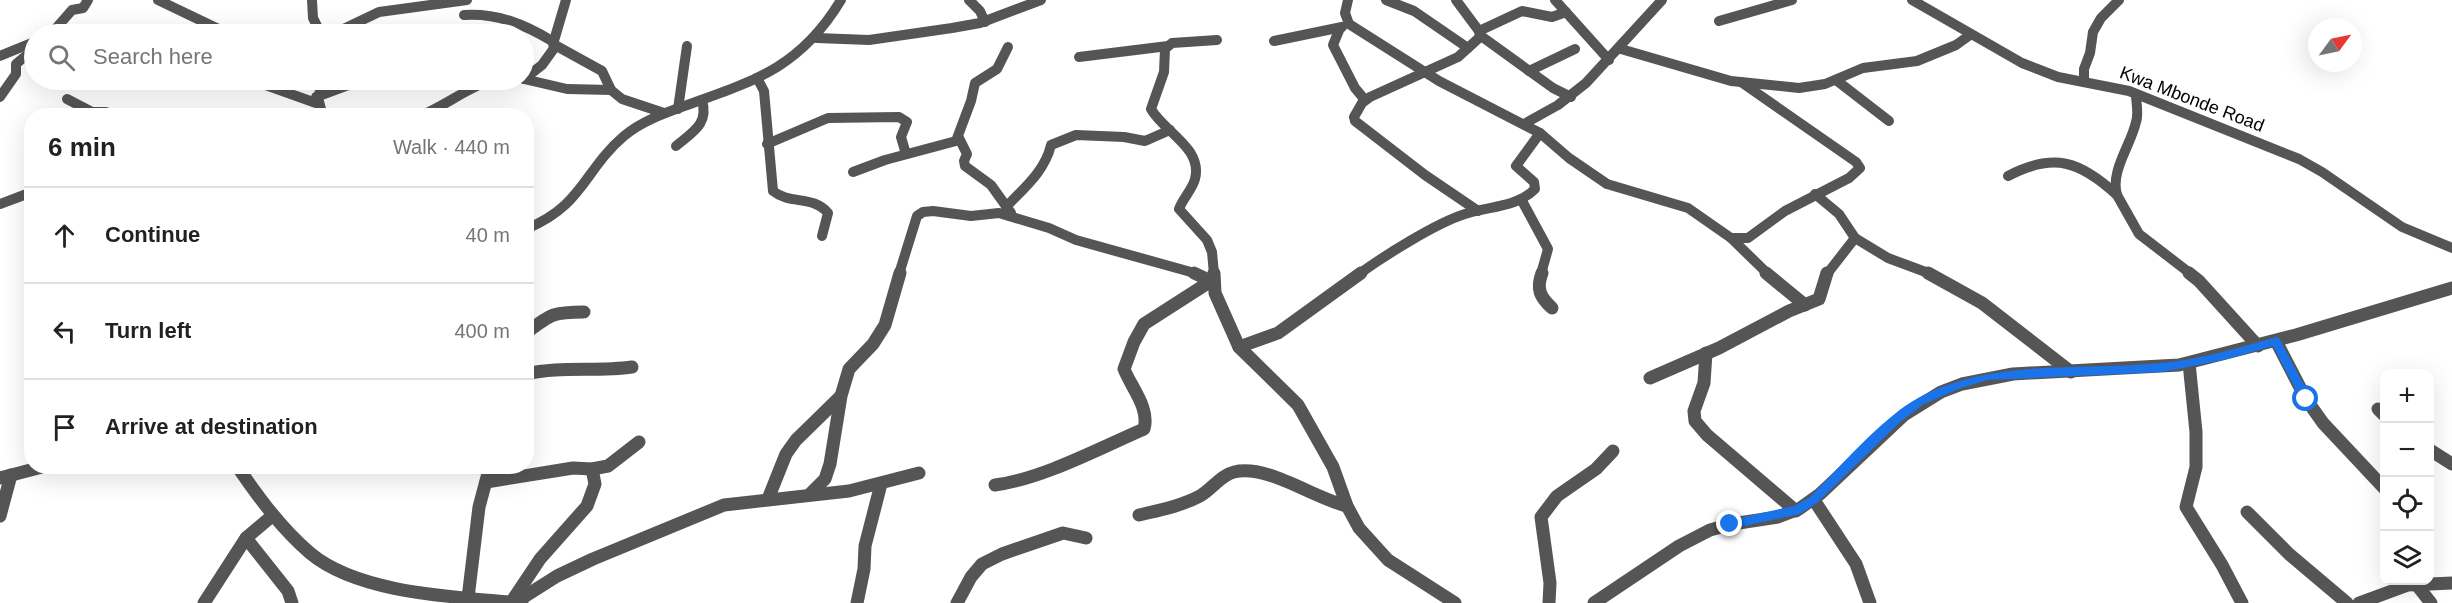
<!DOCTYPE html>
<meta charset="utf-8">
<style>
body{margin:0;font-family:Helvetica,sans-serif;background:#f2f2f2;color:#202124}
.controls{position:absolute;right:18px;bottom:18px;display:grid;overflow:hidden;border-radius:12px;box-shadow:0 6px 24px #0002}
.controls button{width:54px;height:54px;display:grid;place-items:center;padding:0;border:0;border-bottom:2px solid #e0e0e0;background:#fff;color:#202124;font:30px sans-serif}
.compass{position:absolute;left:2308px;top:18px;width:54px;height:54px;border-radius:50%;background:#fff;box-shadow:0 6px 24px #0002;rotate:57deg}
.stop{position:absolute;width:18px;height:18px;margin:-14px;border:4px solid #1a73e8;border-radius:50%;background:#fff}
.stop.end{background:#1a73e8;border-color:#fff;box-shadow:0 2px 6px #0008}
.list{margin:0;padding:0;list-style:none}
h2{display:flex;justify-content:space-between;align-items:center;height:78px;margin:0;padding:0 24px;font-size:26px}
h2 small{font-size:20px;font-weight:400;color:#757577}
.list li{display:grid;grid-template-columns:39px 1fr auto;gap:18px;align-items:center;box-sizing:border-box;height:96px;padding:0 24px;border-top:2px solid #e0e0e0}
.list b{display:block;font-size:22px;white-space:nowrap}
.list em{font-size:20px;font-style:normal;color:#757577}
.icon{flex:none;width:33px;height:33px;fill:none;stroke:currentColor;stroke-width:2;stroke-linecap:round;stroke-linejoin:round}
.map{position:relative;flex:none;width:2452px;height:603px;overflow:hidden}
.search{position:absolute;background:#fff;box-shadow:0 6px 24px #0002;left:24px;top:24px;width:510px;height:66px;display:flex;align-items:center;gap:15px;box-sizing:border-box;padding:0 21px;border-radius:33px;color:#757577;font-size:22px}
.panel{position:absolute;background:#fff;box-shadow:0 6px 24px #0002;left:24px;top:108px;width:510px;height:366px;border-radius:24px}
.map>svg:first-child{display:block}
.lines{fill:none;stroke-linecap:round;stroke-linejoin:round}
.minor-far1{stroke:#555;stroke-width:10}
.minor{stroke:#555;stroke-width:13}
.tertiary{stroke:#555;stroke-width:13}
.route{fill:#1a73e8}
.labels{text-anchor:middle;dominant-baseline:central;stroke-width:5;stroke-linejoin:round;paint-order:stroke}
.street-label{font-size:18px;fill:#000;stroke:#fff}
</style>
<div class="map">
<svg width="2452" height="603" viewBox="0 0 2452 603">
<rect width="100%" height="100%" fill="#fff"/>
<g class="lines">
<g class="minor-far1">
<polyline points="158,0 229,34"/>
<polyline points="312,0 313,18 321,34"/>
<polyline points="566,0 553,44 602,71 611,90 622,99 664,113"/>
<polyline points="969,0 980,11 985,22"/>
<polyline points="1348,0 1345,13 1349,24 1439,81 1540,133 1569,158 1607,184 1688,208 1731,238 1748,238 1785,211 1849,178 1860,168 1856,162 1741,82"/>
<polyline points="1386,0 1414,11 1468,48"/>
<polyline points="1456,0 1479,31 1480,37 1458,57 1370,97 1362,103 1354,117 1355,121 1425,175 1478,211"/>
<polyline points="1555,0 1609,60"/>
<polyline points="1912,0 2022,63 2058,77 2129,91 2299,159 2322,172 2402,227 2452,248"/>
<path d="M464,15C497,13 524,24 552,41"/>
<polyline points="1719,21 1792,0"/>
<polyline points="1340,28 1333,45 1355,88 1365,100"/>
<polyline points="1479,31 1522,11 1552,17 1566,12"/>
<polyline points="51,34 72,10 83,8 88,0"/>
<polyline points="333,34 379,12 467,0"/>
<polyline points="1481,36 1553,88 1571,97"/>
<polyline points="817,38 869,40 952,28 980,23 1041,0"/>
<polyline points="1274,41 1342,27"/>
<polyline points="1621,49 1731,81 1799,88 1825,84 1863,68 1917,61 1956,45 1970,35"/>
<polyline points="0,56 34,42"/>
<polyline points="1079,57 1168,46"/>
<polyline points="1529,71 1575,49"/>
<path d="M757,78L764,91L773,191C790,205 813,195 828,213L822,236"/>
<polyline points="524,79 567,89 611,90"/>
<polyline points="524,79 542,65 555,47"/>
<polyline points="251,80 316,103"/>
<polyline points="323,80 318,98 323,116"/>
<polyline points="1836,80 1889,121"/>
<polyline points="2084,80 2084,69 2090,53 2093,32 2101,18 2119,0"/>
<path d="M2136,94C2136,103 2139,114 2136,122C2131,145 2110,171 2117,195L2139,234L2191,274"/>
<polyline points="0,97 16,74 16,64 34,49"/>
<polyline points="316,97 362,80"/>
<polyline points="67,99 92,112 106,112 114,116"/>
<polyline points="678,109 687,46"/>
<polyline points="293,116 322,113"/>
<path d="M420,116C445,106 468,87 492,80"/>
<polyline points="1524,124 1558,105 1586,83 1662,0"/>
<polyline points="959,138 967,154 964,161 965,166 991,185 1011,213"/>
<polyline points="767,144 828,118 899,117 907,122 901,137 906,154"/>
<path d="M676,146C693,132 709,124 702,100"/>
<polyline points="853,172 885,160 956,141 971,101 975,83 997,69 1008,47"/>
<path d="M2008,176C2054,152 2080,161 2117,195"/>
<polyline points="1815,194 1839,214 1855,238 1888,258 1931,274"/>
<polyline points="1521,199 1548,249 1541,274"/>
<polyline points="0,204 32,192"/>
<path d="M1006,207C1024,188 1045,171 1051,145L1076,135L1124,137L1145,141L1170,130"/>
<path d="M526,229C583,206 584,170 624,136C643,120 668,112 690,104C758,80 802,65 841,0"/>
<polyline points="1731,238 1768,274"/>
<polyline points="899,274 917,216 923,212 933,211 971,216 999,213 1049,228 1076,240 1198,274"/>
<path d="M1214,274L1212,252L1207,240L1179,209C1183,198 1192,190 1195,179C1203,148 1164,132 1151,109L1164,72L1165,49L1172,43L1217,40"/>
<path d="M1359,274C1384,256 1436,223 1465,214C1489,206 1516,208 1535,189L1534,182L1516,166L1540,133"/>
<polyline points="1827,274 1855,238"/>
</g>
<g class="minor">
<polyline points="1194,273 1213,282"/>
<polyline points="1214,273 1215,293 1239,347 1298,405 1333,467 1347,506 1359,528 1388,560 1455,603"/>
<path d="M1542,273C1536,289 1540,297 1552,308"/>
<polyline points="1766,273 1805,305"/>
<polyline points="1928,273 1982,303 2071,372"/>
<polyline points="2189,273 2199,281 2258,346"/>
<path d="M526,333C551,314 553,312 584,312"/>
<polyline points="2276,341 2306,399 2323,423 2384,488"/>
<polyline points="1239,347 1278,333 1361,273"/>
<polyline points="1706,353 1704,383 1694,411 1695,421 1707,435 1796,511"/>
<polyline points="2189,363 2196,432 2196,467 2186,507 2222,565 2242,603"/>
<path d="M526,374C560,366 597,372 632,367"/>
<polyline points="1650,378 1719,348 1789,311 1819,299 1827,273"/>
<polyline points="2378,409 2384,415"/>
<polyline points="2430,450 2452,464"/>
<polyline points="486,482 573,468 592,469 608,466 639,442"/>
<path d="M995,485C1042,479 1100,448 1144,429C1150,408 1131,387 1124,369L1134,342L1144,324L1211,281"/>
<polyline points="809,495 825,479 830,464 841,396 849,369 873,344 885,325 900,273"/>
<polyline points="768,499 786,454 796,440 840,397"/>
<polyline points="1814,500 1856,564 1870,603"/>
<polyline points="2247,512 2289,554 2347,603"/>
<path d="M1139,515C1160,510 1181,506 1200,496C1212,489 1221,475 1234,472C1268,464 1313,498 1347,506"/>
<polyline points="0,516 11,475"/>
<polyline points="246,538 288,591 292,603"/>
<polyline points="2416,584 2431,603"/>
<polyline points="468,598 479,507 490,466"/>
<polyline points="512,601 540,559 587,506 595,484 592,469"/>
<polyline points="516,602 557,576 593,559 724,505 849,491 919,473"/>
<polyline points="204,603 246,538 272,516"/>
<polyline points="857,603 864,569 865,546 881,484"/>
<polyline points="957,603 971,577 982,564 1002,554 1063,533 1086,538"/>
<polyline points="1549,603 1550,583 1541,517 1557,496 1596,469 1613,451"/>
<polyline points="2359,603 2408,585 2452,583"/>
</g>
<g class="tertiary">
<path d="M237,466C259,498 281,528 310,553C360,595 460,597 522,603"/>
<polyline points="0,478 46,466"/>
<polyline points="1594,603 1679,546 1710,530 1732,524 1778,517 1799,509 1820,494 1904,415 1941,392 1962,384 2013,374 2179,365 2296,335 2452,288"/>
</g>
</g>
<path class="route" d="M2276,337L2279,338L2310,396V402H2302L2273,346L2224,360L2162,372L1988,380L1961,388L1924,404L1900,422L1817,503L1800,514L1730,529L1725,524L1730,520L1794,506L1810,497C1839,468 1883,417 1918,398C1991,358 2079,371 2160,363C2199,360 2238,348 2276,337Z"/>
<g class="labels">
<g class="street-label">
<text transform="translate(2192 99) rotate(21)">Kwa Mbonde Road</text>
</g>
</g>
</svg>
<div class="controls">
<button>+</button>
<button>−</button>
<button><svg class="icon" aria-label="locate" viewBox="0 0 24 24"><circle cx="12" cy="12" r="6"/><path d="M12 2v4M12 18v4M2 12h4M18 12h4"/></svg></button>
<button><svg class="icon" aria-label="layers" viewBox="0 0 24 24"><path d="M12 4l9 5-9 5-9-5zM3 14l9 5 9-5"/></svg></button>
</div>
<svg class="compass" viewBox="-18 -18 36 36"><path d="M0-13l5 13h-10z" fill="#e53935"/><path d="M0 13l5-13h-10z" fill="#757577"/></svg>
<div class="stop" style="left:2306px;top:399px"></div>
<div class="stop end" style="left:1730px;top:524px"></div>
<div class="search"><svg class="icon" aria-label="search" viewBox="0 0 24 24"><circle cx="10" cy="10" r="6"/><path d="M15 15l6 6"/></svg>Search here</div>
<section class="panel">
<h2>6 min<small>Walk · 440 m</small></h2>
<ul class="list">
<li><svg class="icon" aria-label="ahead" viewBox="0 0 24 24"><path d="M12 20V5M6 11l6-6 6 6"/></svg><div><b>Continue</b></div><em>40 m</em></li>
<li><svg class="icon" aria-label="left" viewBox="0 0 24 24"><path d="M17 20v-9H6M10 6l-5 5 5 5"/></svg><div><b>Turn left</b></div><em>400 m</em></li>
<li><svg class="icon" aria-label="arrive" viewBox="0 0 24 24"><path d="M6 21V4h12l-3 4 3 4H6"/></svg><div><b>Arrive at destination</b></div></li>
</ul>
</section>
</div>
